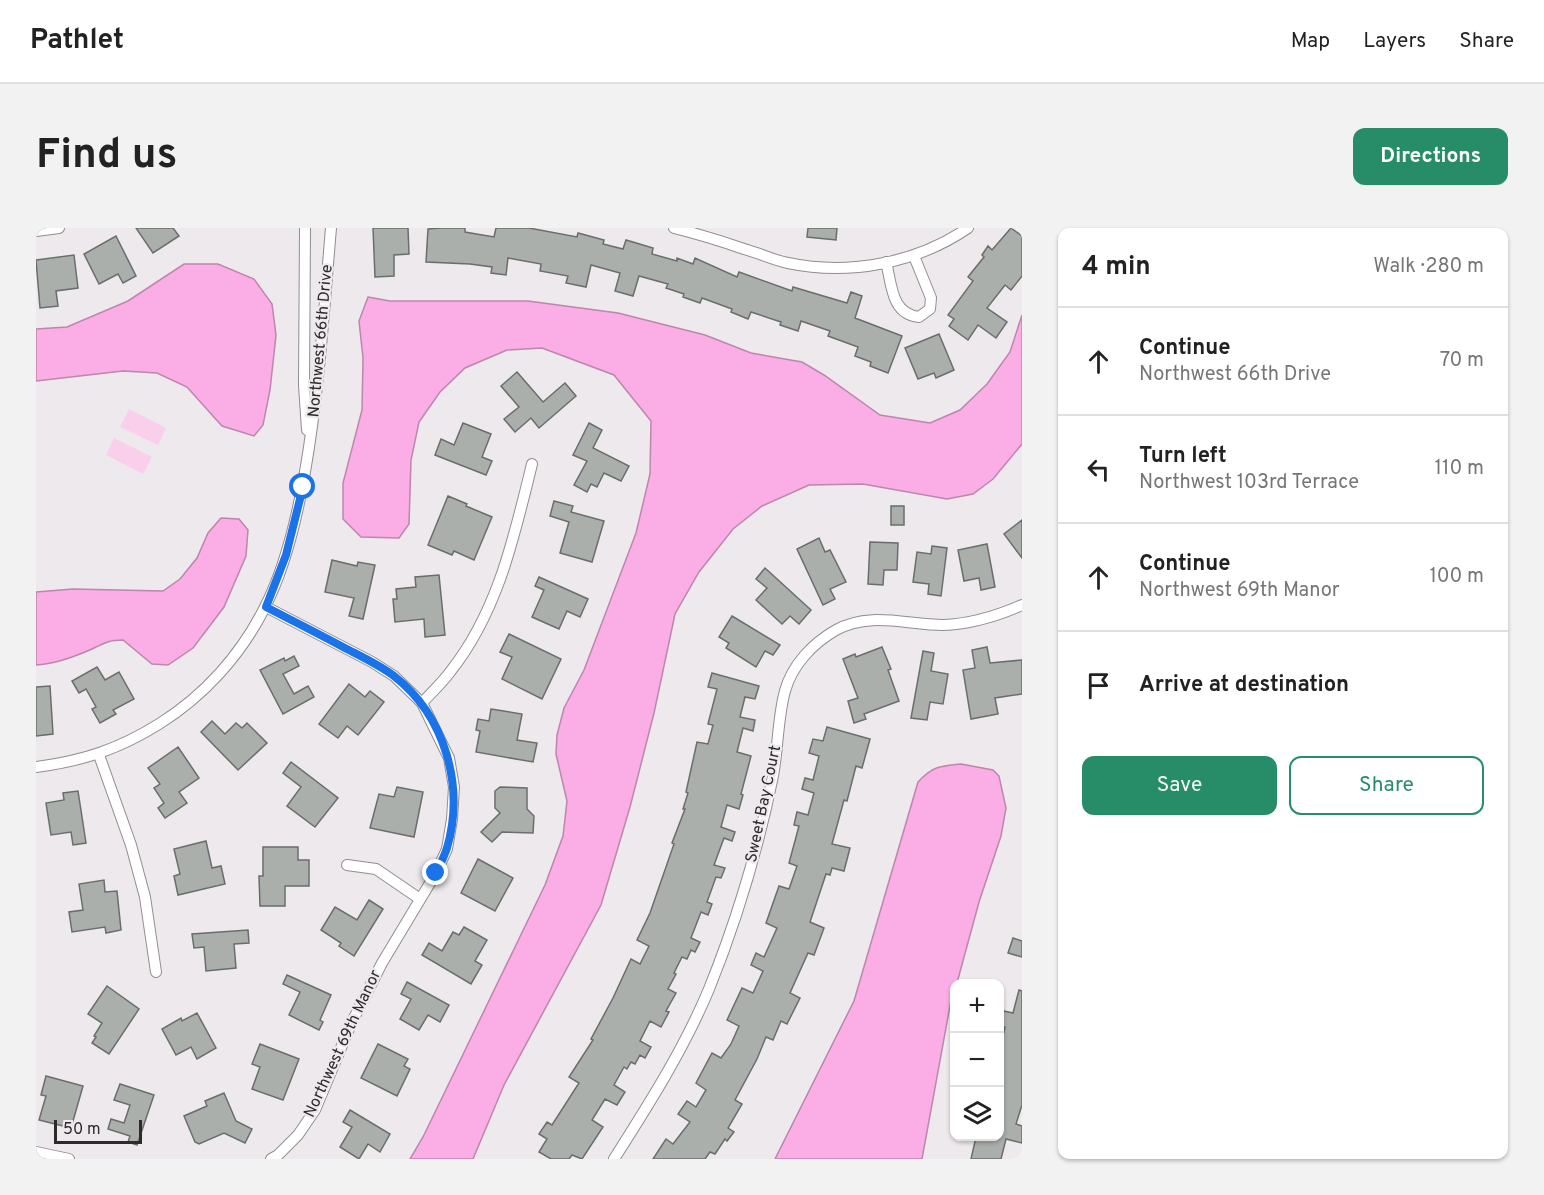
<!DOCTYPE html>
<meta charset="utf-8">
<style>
body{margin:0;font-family:Overpass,sans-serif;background:#f2f2f2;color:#222}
.controls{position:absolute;right:18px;bottom:18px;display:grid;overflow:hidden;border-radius:12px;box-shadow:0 2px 4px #0004}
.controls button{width:54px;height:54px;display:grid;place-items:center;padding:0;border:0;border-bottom:2px solid #e0e0e0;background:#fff;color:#222;font:30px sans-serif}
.scale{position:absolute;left:18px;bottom:15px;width:88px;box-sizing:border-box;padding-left:6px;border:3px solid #2c2a2b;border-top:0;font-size:16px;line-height:21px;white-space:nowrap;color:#2c2a2b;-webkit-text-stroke:4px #eee9ed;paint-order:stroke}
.stop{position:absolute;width:18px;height:18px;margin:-14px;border:4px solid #1a73e8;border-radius:50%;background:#fff}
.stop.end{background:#1a73e8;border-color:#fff;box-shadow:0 2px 6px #0008}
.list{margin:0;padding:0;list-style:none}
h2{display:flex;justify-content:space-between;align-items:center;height:78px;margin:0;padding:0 24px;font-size:26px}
h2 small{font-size:20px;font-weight:400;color:#767676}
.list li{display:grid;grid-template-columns:39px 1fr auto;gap:18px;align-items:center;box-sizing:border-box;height:108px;padding:0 24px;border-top:2px solid #e0e0e0}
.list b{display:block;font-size:22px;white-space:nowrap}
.list p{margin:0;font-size:20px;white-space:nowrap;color:#767676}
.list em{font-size:20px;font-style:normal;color:#767676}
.actions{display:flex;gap:12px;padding:18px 24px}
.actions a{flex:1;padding:14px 0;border:2px solid #268d68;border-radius:12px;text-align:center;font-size:21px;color:#268d68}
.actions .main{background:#268d68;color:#fff}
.icon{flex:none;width:33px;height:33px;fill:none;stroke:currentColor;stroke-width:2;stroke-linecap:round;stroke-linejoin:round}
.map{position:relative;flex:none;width:986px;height:931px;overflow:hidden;border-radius:12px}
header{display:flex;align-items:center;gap:36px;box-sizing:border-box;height:84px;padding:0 30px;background:#fff;border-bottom:2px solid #e0e0e0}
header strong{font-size:28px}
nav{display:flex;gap:33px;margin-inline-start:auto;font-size:21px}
.intro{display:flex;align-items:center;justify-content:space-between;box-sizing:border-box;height:144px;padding:0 36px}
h1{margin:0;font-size:42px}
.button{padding:15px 27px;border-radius:12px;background:#268d68;color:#fff;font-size:21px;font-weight:700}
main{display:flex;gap:36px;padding:0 36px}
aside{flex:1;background:#fff;border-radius:12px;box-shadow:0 2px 4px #0004}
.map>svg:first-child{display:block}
.green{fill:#f9cfec}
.water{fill:#fbade5;stroke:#bd86ad;stroke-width:1.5}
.building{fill:#aaafac;stroke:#696e6b;stroke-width:1.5}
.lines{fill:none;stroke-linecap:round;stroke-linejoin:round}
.street-casing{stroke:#928d90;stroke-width:12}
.street{stroke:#fff;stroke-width:10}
.route{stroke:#1a73e8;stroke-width:8}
.labels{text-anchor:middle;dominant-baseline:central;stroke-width:4.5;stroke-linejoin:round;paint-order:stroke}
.street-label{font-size:16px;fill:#2c2a2b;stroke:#eee9ed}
</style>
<header>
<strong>Pathlet</strong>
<nav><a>Map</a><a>Layers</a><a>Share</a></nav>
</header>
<div class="intro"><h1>Find us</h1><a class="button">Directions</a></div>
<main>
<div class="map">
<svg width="986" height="931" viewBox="0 0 986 931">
<rect width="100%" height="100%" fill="#eee9ed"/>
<g class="green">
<polygon points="93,181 130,200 122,217 84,199"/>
<polygon points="78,210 116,229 107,246 70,227"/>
</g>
<g class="water">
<polygon points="148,36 182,36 218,51 236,76 240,107 234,162 227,197 218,208 186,198 151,159 121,145 87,143 0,153 0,101 31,99 92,73"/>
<polygon points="332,69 354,73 492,73 582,85 669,107 715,125 766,134 788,147 844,187 894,195 924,182 951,156 974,124 986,87 986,216 957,251 937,266 911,271 827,256 773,257 726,278 697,301 663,344 639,386 618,485 594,579 565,677 468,857 437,931 374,931 387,909 509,657 527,608 531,573 520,526 521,507 528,480 548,442 600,305 614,246 615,193 578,147 506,120 471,122 429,140 404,164 383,194 375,232 373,296 363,310 325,309 307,291 307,255 326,182 327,130 323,93"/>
<path d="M185,290L203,291L212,302L210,328L188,379L157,420L132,437L116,436L87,412C72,412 69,415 56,421C38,429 19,436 0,437V364L37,361L127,363L144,351L161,330L172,305Z"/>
<path d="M925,536L957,542L963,548L970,580L965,608L943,674L921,755L918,756L886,931H739L818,773L882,554C897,538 904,538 925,536Z"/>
</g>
<g class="building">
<polygon points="100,0 137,0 143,8 117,25"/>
<polygon points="337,0 372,0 373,26 358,27 358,48 339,49"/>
<polygon points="405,0 429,0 429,4 458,9 460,0 493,0 541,9 542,5 568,12 567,16 587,21 590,12 617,20 616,26 641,33 641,30 657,36 659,30 701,49 703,44 756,63 757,59 811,75 815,64 826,68 819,90 866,108 852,145 834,138 835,134 819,128 822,119 792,108 794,103 765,93 762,103 744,97 745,94 715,84 712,91 695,84 696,81 666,70 664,75 647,69 648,66 630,60 632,56 603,48 597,68 579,63 584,45 555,37 550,59 530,55 532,48 504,43 505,36 472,30 470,47 455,45 456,39 434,36 390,34 392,1"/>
<polygon points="772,0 801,0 800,12 771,9"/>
<polygon points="975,0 986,8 986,48 975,62 969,57 951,80 971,94 960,110 942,97 932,112 913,98 918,91 912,87 937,53 932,49 948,29 946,27 952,18 956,22"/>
<polygon points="80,8 100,48 87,55 82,46 63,56 48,26"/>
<polygon points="38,27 42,60 20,63 22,78 4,80 0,32"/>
<polygon points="903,106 918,142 900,150 898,145 882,151 869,120"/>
<polygon points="481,144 507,174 529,155 540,168 503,200 495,190 479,204 468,191 483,179 465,158"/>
<polygon points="427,195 455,206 446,229 456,233 450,247 399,227 405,211 418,217"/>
<polygon points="553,195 566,202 557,220 593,238 585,253 568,245 561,259 555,256 551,264 538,257 551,233 537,227"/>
<polygon points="412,268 431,276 430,278 456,289 438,332 418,323 416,327 392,317"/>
<polygon points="518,273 537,278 535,284 568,293 556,334 524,325 533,294 514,288"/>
<rect x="855" y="278" width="13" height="19"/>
<polygon points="986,292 986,330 968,306"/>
<polygon points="783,310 789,324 794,322 810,354 794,361 799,371 787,377 761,321"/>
<polygon points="834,314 862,315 861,342 848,342 847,357 832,356"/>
<polygon points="951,316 959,359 945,362 943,350 928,353 922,322"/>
<polygon points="896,318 911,320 905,368 892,366 893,356 877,354 881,324 895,326"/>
<polygon points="296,332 321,338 322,334 339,337 327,391 313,388 318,370 289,364"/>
<polygon points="729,340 775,382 763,396 754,388 746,396 720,372 731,360 720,351"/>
<polygon points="403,347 409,407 389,409 388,391 359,394 357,371 361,371 360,361 380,359 379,349"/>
<polygon points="503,349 552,371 544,389 531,383 523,401 496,389 508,362 499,358"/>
<polygon points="696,388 744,417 737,427 729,423 720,439 690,420 693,415 683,409"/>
<polygon points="473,406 525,431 506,471 466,451 476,429 464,424"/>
<polygon points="846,419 855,441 852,442 863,473 828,486 830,491 818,495 812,473 822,470 807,431 819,426 820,429"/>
<polygon points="951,419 954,435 986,432 986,466 959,470 962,486 935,491 927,442 939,440 936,422"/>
<polygon points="887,423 898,425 895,443 912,446 907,476 894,474 891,492 875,490"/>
<polygon points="258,428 263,438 247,446 258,466 272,458 278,469 247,486 224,442 248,430 249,433"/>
<polygon points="61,439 69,452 83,444 98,471 77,482 80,486 64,495 56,481 60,479 50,461 43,465 36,453"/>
<polygon points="676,445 723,458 719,471 709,469 704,489 719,492 717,503 707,500 701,524 715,528 705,566 707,567 703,581 691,577 685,599 699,604 696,613 688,610 678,637 689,640 685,650 680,649 671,674 676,676 672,687 665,684 655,710 664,714 659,724 655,722 651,731 646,729 638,745 640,746 632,761 640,765 630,783 633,784 625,799 614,793 604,813 615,819 609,830 604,827 599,836 595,834 591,841 588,839 578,857 589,864 581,877 569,871 556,892 567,899 546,931 536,927 533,931 515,931 503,924 511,911 503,906 511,894 516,897 543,855 533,849 557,812 555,811 577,770 595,731 604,736 613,718 601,712 614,685 638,616 636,615 649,581 647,581 652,565 650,564 661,514 672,516 677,497 672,496 681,461 672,459"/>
<polygon points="313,456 329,469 334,463 348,474 322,507 311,498 302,510 283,496"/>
<polygon points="14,458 17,506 0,508 0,459"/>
<polygon points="455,481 486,486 481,512 501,515 497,534 440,524 444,503 440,502 442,491 453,493"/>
<polygon points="176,493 189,506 200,495 206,500 211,495 231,515 202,542 165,504"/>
<polygon points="791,499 834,511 826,540 820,538 811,573 808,572 796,616 814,620 808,643 796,640 794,647 790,646 774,694 788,700 778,727 772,725 754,765 764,770 751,796 745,793 737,812 730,809 721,831 699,872 706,876 692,900 698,904 691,913 689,911 679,926 674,924 669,931 617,931 630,911 637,916 654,894 642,886 651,873 660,879 670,862 660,855 676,825 685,830 695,816 703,798 691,792 706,760 717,765 727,743 715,737 720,725 728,729 741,700 730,695 743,658 753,661 761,638 753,635 763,598 758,597 761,584 772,587 778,565 766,561 769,550 777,552 783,528 773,525 777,511 787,513"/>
<polygon points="142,519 163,550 143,564 151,575 129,590 122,580 128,575 118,560 124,556 112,540"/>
<polygon points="255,534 302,570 279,599 251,578 265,559 247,545"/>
<polygon points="361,559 387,564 378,609 334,600 343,566 358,569"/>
<polygon points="464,559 491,560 491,581 498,588 497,605 466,604 456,614 445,604 464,585 459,580 459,563"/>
<polygon points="42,563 50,615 37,617 35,604 15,607 10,575 28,572 27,565"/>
<polygon points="170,613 176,640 185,638 189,656 142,667 138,648 144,646 138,621"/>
<polygon points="227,619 262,619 262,632 273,632 273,658 249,658 249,678 224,678 223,648 227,648"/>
<polygon points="442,631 477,650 459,683 425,665"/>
<polygon points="68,652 69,664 81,663 85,702 70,705 69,699 36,704 33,684 47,682 43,656"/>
<polygon points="333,672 347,681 318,728 303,718 305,715 285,702 299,679 321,692"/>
<polygon points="428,699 451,712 439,733 446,737 435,756 386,727 393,715 406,723 417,704 423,707"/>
<polygon points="212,702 213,715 198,716 200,740 170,743 168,719 158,720 156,706"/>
<polygon points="977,710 986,713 986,729 972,725"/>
<polygon points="251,747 295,767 284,792 287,794 283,802 253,787 264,764 247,756"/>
<polygon points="371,754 413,777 404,794 392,787 383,802 364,791 375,771 365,766"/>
<polygon points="71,758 103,781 73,826 56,815 60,809 58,808 66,795 52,786"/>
<polygon points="983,762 986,763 986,877 980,896 986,898 986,915 970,911 965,931 935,931 940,909 963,909 963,826 969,799 963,798 963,782 977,785"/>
<polygon points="161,785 180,820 161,831 155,819 140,827 126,801 145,790 146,793"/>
<polygon points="224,816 263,831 247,872 216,861 224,839 216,836"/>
<polygon points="342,816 372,831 368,838 374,841 361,868 325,850"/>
<polygon points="10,848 47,858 35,900 3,892 10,868 5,867"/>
<polygon points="84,856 118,867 101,917 92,914 94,908 72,901 75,891 88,895 94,877 78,872"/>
<polygon points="188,865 200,893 216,901 209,915 188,905 163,916 159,914 148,888 171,878 169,873"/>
<polygon points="314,882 354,906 344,924 332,916 323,931 304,919 316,899 307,894"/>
</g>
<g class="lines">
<defs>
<g id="street">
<polyline points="269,0 268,157 271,202"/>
<path d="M638,0C662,6 685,13 708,21C723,25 737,32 752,35C813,48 881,35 932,0"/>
<polyline points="0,3 23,0"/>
<path d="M850,34C856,57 855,86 883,89L894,81L895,70L878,28"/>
<polyline points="230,379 336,434 358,448 386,475"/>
<polyline points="63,527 95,617 109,669 120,744"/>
<path d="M0,539C47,533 83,521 123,496C168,468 205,427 229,379C250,338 261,290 269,244C283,163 288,82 295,0"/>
<polyline points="311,637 340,641 384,671"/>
<polyline points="0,924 33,931"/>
<path d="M235,931L242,927L262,907L279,882L315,796L346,735L400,645L411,621L416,591L418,559L413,530L386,475C395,465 406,455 414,444C462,384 478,309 496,236"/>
<path d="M578,931C613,876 648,821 673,761C701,692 722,621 737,548C742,521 742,487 749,463C756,437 777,415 800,402C834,383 871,397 907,397C935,396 961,388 986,377"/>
</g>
</defs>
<use href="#street" class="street-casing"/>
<use href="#street" class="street"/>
</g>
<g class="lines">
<path class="route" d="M267,259L250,327L230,379C255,392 281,405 307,419C324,428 342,436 358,448C409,488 429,558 411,620C408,629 404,637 400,645"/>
</g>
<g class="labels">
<g class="street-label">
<text transform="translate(285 113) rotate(-85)">Northwest 66th Drive</text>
<text transform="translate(728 576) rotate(-78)">Sweet Bay Court</text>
<text transform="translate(307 816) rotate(-65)">Northwest 69th Manor</text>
</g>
</g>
</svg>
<div class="controls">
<button>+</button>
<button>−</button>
<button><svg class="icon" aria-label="layers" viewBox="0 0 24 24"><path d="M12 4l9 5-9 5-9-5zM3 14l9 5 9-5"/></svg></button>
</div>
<div class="scale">50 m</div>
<div class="stop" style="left:267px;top:259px"></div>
<div class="stop end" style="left:400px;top:645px"></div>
</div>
<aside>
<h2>4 min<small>Walk · 280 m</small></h2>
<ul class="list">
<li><svg class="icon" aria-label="ahead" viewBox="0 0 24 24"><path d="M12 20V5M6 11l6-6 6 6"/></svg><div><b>Continue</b><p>Northwest 66th Drive</p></div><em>70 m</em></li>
<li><svg class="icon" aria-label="left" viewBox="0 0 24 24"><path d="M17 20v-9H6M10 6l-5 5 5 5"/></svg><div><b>Turn left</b><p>Northwest 103rd Terrace</p></div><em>110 m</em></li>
<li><svg class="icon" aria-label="ahead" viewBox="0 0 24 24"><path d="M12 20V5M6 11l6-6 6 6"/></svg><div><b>Continue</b><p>Northwest 69th Manor</p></div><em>100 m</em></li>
<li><svg class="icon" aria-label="arrive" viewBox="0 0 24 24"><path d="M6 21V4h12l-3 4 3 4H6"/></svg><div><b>Arrive at destination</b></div></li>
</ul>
<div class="actions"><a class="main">Save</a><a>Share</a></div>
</aside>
</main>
